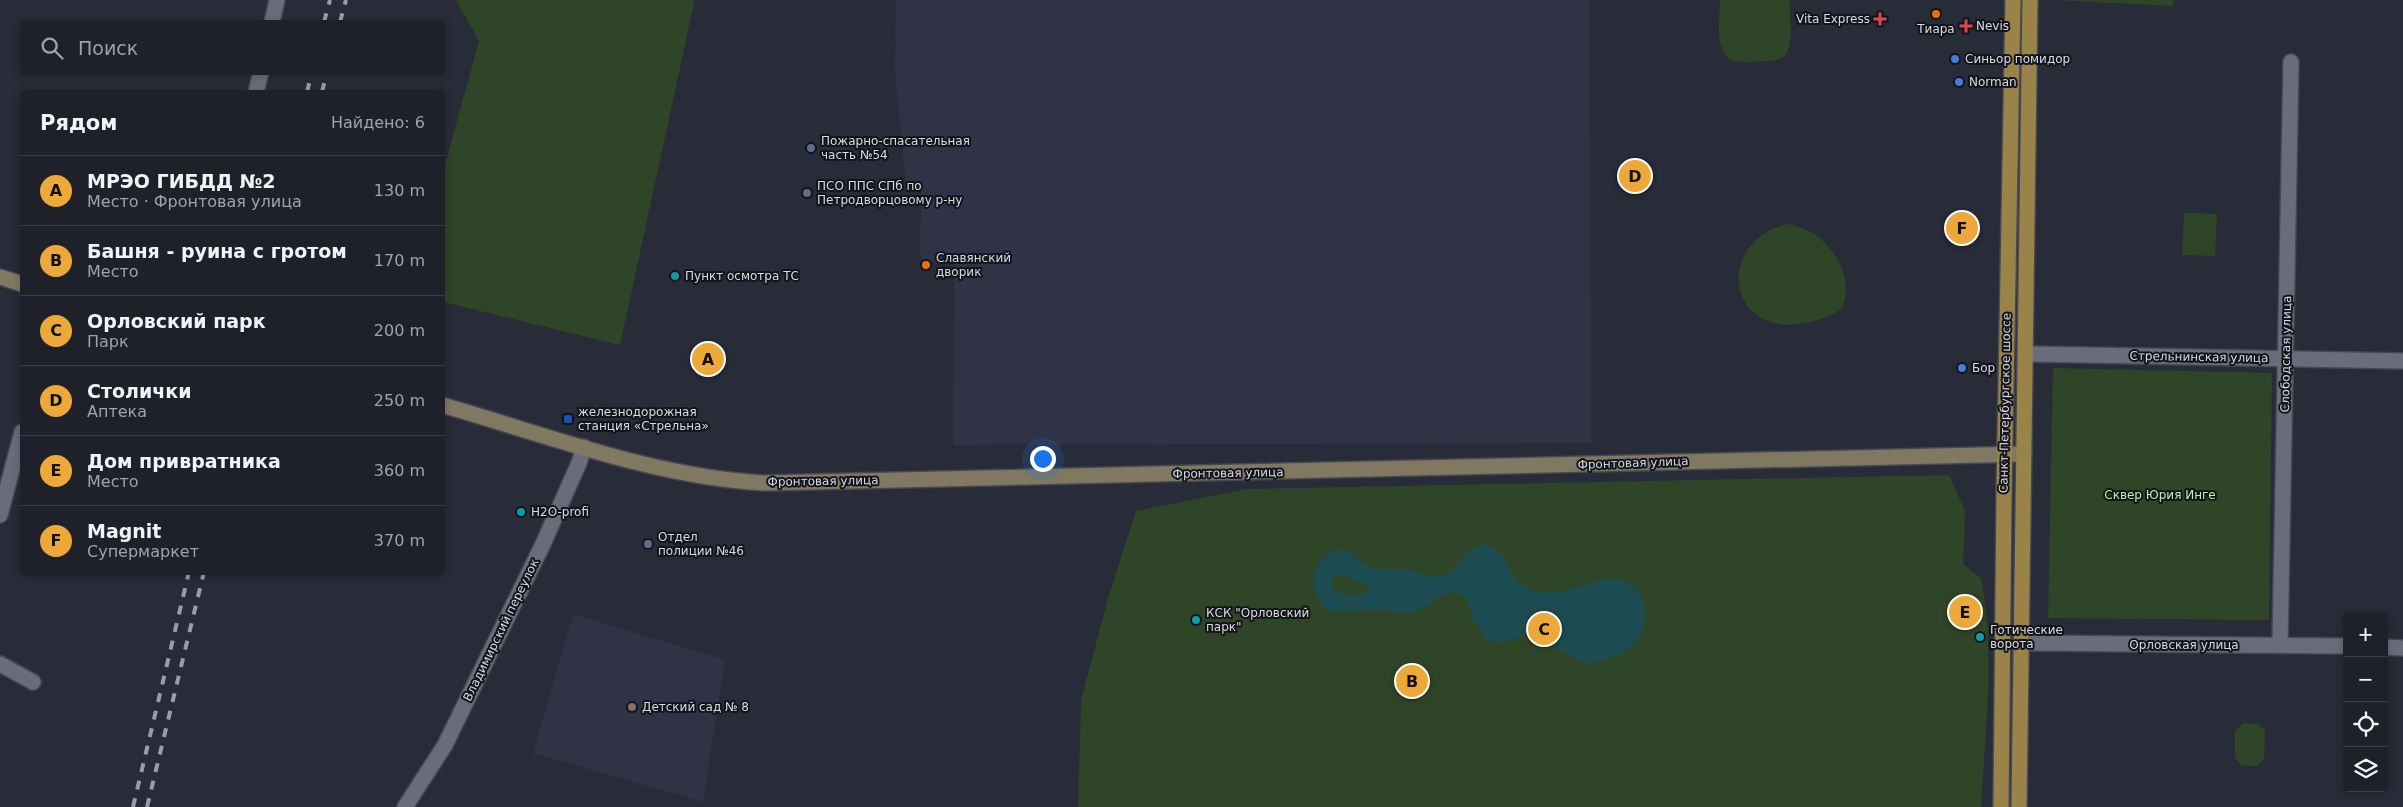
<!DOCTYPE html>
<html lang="ru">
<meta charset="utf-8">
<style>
body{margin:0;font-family:"DejaVu Sans",sans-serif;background:#2b2d36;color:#f1f3f6}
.controls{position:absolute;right:15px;bottom:15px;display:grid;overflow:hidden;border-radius:5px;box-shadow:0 2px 8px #0003}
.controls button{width:45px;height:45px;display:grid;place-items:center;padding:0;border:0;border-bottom:1px solid #3c3e47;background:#1e202a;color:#f1f3f6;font:25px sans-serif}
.you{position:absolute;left:1042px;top:458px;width:18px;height:18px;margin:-12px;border:4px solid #fff;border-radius:50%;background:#1a73e8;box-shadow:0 0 0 8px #1a73e833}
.badge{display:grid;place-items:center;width:32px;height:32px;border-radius:50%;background:#eca93a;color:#111;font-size:16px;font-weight:700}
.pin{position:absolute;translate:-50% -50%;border:2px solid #fff;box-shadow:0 1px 5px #0006}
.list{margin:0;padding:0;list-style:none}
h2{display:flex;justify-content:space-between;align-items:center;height:65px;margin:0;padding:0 20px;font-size:21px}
h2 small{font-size:16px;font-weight:400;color:#a1a3a8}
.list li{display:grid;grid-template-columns:32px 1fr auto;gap:15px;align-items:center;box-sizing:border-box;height:70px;padding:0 20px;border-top:1px solid #3c3e47}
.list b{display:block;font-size:19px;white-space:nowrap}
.list p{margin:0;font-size:16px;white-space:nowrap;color:#a1a3a8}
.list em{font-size:16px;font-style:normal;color:#a1a3a8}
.icon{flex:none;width:28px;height:28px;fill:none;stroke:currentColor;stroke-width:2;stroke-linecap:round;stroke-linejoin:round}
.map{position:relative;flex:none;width:2403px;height:807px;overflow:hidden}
.search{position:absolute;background:#1e202a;box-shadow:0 2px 8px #0003;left:20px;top:20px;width:425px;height:55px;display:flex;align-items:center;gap:12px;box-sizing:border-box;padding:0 18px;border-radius:5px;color:#a1a3a8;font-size:19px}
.panel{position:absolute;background:#1e202a;box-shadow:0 2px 8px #0003;left:20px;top:90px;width:425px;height:485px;border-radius:5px}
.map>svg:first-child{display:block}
.built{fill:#303346}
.green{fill:#2f4527}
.water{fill:#1c4c51;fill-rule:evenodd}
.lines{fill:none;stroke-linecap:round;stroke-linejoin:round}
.street-casing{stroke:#454752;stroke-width:18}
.secondary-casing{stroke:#454752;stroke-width:18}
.primary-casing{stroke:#454752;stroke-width:18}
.street{stroke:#696c7b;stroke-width:15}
.secondary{stroke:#817862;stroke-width:15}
.primary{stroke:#9a8349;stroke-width:15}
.rail{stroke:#9a9da7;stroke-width:4;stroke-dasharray:9 9;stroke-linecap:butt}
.food-dot{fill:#e8710a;stroke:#12141a;stroke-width:2}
.health-dot{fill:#e0444e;stroke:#12141a;stroke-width:2}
.shop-dot{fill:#3f7fe0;stroke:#12141a;stroke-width:2}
.service-dot{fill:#5c6f8a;stroke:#12141a;stroke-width:2}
.culture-dot{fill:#0f9aa8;stroke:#12141a;stroke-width:2}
.transit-dot{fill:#1a4fb4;stroke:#12141a;stroke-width:2}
.education-dot{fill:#8d6e63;stroke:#12141a;stroke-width:2}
.labels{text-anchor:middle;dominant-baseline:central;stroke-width:4;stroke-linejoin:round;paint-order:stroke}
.poi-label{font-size:12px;fill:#d9dbe3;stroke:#12141a;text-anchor:start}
.street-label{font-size:12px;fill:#d9dbe3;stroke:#12141a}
.park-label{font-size:12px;fill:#bcf5a9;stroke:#12141a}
</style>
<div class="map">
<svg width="2403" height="807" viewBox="0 0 2403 807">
<rect width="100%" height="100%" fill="#282b38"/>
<g class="built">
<polygon points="896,0 1590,0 1591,443 953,445 954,262 924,261 920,255 921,186 906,185 895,72"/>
<polygon points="573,614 725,660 703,802 533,753"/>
</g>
<g class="green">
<polygon points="456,0 693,0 694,3 620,345 443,302 443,172 479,41"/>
<path d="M1720,0H1790C1789,15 1794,41 1786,54C1780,62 1769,61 1761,61C1751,62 1739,64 1730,59C1714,50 1720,15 1720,0Z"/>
<polygon points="2055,0 2173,0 2173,6"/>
<polygon points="2184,213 2217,214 2215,256 2182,255"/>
<path d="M1787,224C1818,228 1845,257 1846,289C1846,295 1844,302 1842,309C1829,317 1815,322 1799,324C1724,333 1718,240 1787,224Z"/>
<polygon points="2053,368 2272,373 2269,620 2048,618"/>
<path d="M1949,475L1965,511L1963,564L1981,578C1996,653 1985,732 1981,807H1078L1081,700L1109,595L1136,511L1247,489Z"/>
<polygon points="2243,723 2258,724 2265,731 2264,759 2257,766 2242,766 2235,758 2235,731"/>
</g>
<path class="water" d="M1484,545C1513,550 1503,582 1535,591C1569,600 1599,570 1627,582C1639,588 1645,601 1645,613C1645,639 1628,655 1604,660C1600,661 1593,663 1589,663C1579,662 1563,651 1555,646C1550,643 1545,636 1540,634C1526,629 1516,640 1504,642C1499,644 1491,640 1485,638L1471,616L1467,599L1455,592L1442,595L1423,609L1409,613L1383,610L1329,611C1316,599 1313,592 1314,574C1315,560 1335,543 1350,552C1357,556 1363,566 1372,567C1384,570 1398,568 1410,570C1421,572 1427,578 1439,576C1463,572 1457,551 1484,545ZM1339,574L1367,585L1370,591C1357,597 1326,600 1333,577Z"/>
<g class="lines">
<defs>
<g id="street">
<polyline points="272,22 277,0"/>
<polyline points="256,92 261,72"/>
<polyline points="2026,354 2403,361"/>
<polyline points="0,515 22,432"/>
<polyline points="2022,643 2347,646"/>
<polyline points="2280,645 2291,62"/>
<polyline points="2384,647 2403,648"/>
<polyline points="0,664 33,682"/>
<polyline points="405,807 445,745 543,544 579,463 584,447"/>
</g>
<g id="secondary">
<polyline points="0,277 22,284"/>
<path d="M442,405C547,435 654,477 764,483L2024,454"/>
</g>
<g id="primary">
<polyline points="2001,807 2004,495 2013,0"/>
<polyline points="2019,807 2030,0"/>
</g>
</defs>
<use href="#street" class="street-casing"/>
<use href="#secondary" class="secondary-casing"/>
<use href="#primary" class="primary-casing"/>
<use href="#street" class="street"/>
<use href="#secondary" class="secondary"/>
<use href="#primary" class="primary"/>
<g class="rail">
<polyline points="324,22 330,0"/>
<polyline points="340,22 346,0"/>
<polyline points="307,92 312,72"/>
<polyline points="322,92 327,72"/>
<polyline points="133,807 189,572"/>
<polyline points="147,807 204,572"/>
</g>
</g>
<g class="food-dot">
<circle cx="1936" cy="14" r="5"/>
<circle cx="926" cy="265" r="5"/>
</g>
<g class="health-dot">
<path d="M1877.5 11.5h5v5h5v5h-5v5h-5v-5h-5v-5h5z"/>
<path d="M1963.5 18.5h5v5h5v5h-5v5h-5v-5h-5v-5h5z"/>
</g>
<g class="shop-dot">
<circle cx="1955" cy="59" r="5"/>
<circle cx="1959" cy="82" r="5"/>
<circle cx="1962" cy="368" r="5"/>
</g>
<g class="service-dot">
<circle cx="811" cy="148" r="5"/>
<circle cx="807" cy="193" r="5"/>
<circle cx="648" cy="544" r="5"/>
</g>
<g class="culture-dot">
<circle cx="675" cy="276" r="5"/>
<circle cx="521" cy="512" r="5"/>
<circle cx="1196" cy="620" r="5"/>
<circle cx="1980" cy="637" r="5"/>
</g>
<rect class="transit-dot" x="563" y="414" width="10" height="10" rx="2.5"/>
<circle class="education-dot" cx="632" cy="707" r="5"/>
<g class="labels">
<g class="poi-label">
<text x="1870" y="19" text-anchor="end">Vita Express</text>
<text x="1976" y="26">Nevis</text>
<text x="1936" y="29" text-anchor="middle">Тиара</text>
<text x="1965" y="59">Синьор помидор</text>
<text x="1969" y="82">Norman</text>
<text x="821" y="141">Пожарно-спасательная<tspan x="821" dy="14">часть №54</tspan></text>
<text x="817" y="186">ПСО ППС СПб по<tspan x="817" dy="14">Петродворцовому р-ну</tspan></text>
<text x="936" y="258">Славянский<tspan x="936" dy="14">дворик</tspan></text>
<text x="685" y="276">Пункт осмотра ТС</text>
<text x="1972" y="368">Бор</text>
<text x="578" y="412">железнодорожная<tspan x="578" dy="14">станция «Стрельна»</tspan></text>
<text x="531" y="512">H2O-profi</text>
<text x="658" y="537">Отдел<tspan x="658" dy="14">полиции №46</tspan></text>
<text x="1206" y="613">КСК "Орловский<tspan x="1206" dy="14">парк"</tspan></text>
<text x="1990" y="630">Готические<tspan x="1990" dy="14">ворота</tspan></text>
<text x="642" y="707">Детский сад № 8</text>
</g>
<g class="street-label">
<text transform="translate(2286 354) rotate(-89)">Слободская улица</text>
<text transform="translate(2199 357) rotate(1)">Стрельнинская улица</text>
<text transform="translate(2005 403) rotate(-89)">Санкт-Петербургское шоссе</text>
<text transform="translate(1633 463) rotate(-2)">Фронтовая улица</text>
<text transform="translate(1228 473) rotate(-1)">Фронтовая улица</text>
<text transform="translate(823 481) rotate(-1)">Фронтовая улица</text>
<text transform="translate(501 630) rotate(-64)">Владимирский переулок</text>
<text x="2184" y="645">Орловская улица</text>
</g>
<g class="park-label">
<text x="2160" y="495">Сквер Юрия Инге</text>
</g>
</g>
</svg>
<div class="controls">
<button>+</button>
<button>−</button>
<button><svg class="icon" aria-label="locate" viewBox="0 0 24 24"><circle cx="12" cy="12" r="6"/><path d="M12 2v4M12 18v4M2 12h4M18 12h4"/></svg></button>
<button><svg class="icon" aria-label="layers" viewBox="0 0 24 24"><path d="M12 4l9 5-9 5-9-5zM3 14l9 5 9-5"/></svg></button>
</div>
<div class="you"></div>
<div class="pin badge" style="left:708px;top:359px">A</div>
<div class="pin badge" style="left:1412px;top:681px">B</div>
<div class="pin badge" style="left:1544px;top:629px">C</div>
<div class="pin badge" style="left:1635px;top:176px">D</div>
<div class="pin badge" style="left:1965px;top:612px">E</div>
<div class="pin badge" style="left:1962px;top:228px">F</div>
<div class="search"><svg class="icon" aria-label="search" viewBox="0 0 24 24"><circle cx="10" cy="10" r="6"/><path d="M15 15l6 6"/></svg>Поиск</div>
<section class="panel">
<h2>Рядом<small>Найдено: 6</small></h2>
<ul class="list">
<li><span class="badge">A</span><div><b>МРЭО ГИБДД №2</b><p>Место · Фронтовая улица</p></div><em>130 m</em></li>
<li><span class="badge">B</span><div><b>Башня - руина с гротом</b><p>Место</p></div><em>170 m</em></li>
<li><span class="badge">C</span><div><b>Орловский парк</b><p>Парк</p></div><em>200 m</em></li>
<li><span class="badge">D</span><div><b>Столички</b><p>Аптека</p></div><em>250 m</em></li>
<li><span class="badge">E</span><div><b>Дом привратника</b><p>Место</p></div><em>360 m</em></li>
<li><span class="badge">F</span><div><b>Magnit</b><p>Супермаркет</p></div><em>370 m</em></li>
</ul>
</section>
</div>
